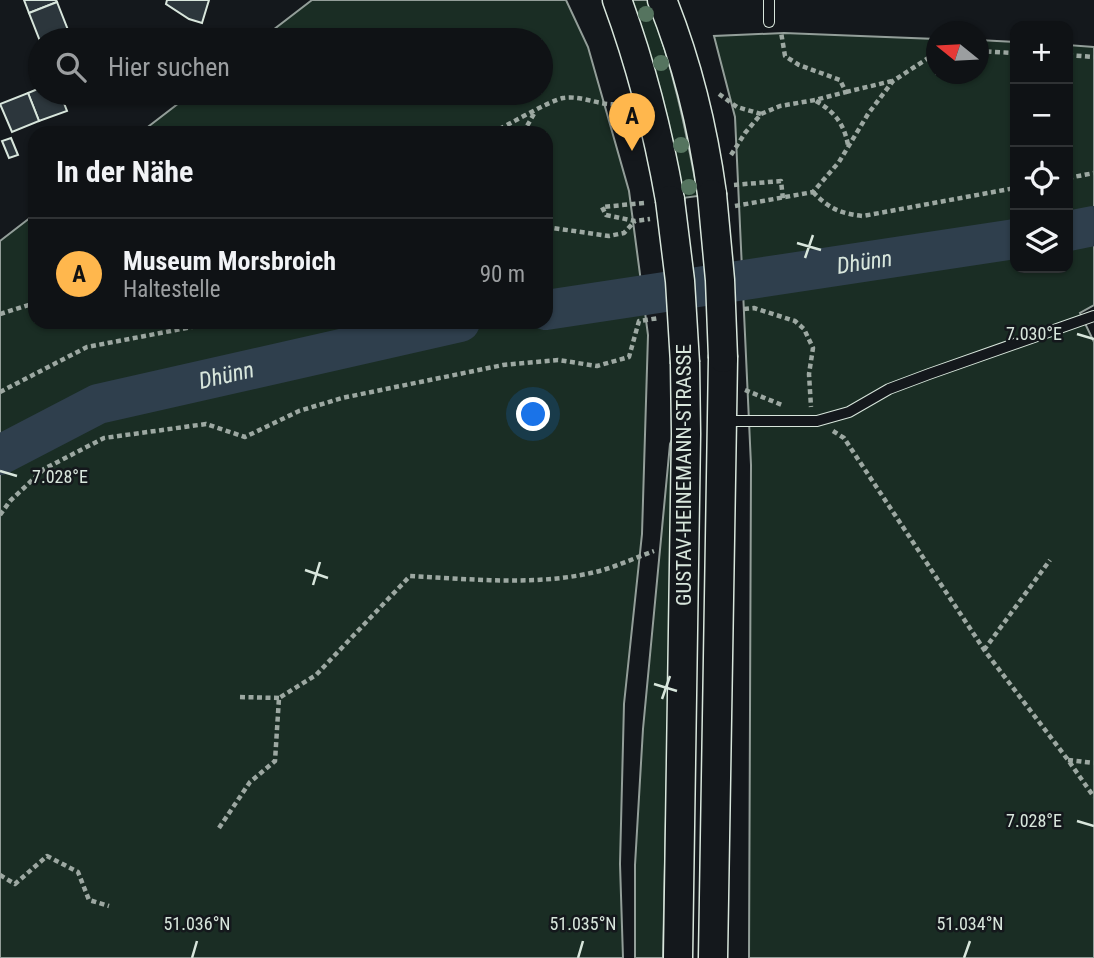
<!DOCTYPE html>
<html lang="de">
<meta charset="utf-8">
<style>
body{margin:0;font-family:"Roboto Condensed",sans-serif;background:#1d2022;color:#f1f3f6}
.controls{position:absolute;right:21px;top:21px;display:grid;overflow:hidden;border-radius:14px;box-shadow:0 2px 5px #0004}
.controls button{width:63px;height:63px;display:grid;place-items:center;padding:0;border:0;border-bottom:2px solid #2f3234;background:#0f1215;color:#f1f3f6;font:35px sans-serif}
.compass{position:absolute;left:926px;top:21px;width:63px;height:63px;border-radius:50%;background:#0f1215;box-shadow:0 2px 5px #0004;rotate:288deg}
.you{position:absolute;left:534px;top:415px;width:24px;height:24px;margin:-18px;border:5px solid #fff;border-radius:50%;background:#1a73e8;box-shadow:0 0 0 10px #1a73e833}
.badge{display:grid;place-items:center;width:46px;height:46px;border-radius:50%;background:#ffb74d;color:#111;font-size:23px;font-weight:700}
.pin{position:absolute;translate:-50% -58px;filter:drop-shadow(0 2px 4px #0008)}
.pin::after{content:'';position:absolute;top:37px;width:24px;height:21px;background:inherit;clip-path:polygon(0 0,100% 0,50% 100%)}
.list{margin:0;padding:0;list-style:none}
h2{display:flex;justify-content:space-between;align-items:center;height:91px;margin:0;padding:0 28px;font-size:30px}
h2 small{font-size:23px;font-weight:400;color:#9b9ea0}
.list li{display:grid;grid-template-columns:46px 1fr auto;gap:21px;align-items:center;box-sizing:border-box;height:112px;padding:0 28px;border-top:2px solid #2f3234}
.list b{display:block;font-size:26px;white-space:nowrap}
.list p{margin:0;font-size:23px;white-space:nowrap;color:#9b9ea0}
.list em{font-size:23px;font-style:normal;color:#9b9ea0}
.icon{flex:none;width:38px;height:38px;fill:none;stroke:currentColor;stroke-width:2;stroke-linecap:round;stroke-linejoin:round}
.map{position:relative;flex:none;width:1094px;height:958px;overflow:hidden}
.search{position:absolute;background:#0f1215;box-shadow:0 2px 5px #0004;left:28px;top:28px;width:525px;height:77px;display:flex;align-items:center;gap:18px;box-sizing:border-box;padding:0 24px;border-radius:38px;color:#9b9ea0;font-size:26px}
.panel{position:absolute;background:#0f1215;box-shadow:0 2px 5px #0004;left:28px;top:126px;width:525px;height:203px;border-radius:21px}
.map>svg:first-child{display:block}
.green{fill:#1a2d24;stroke:#939e99;stroke-width:2}
.lines{fill:none;stroke-linecap:round;stroke-linejoin:round}
.river{stroke:#2f3f4d;stroke-width:40}
.building{fill:#2c363c;stroke:#d8e6dc;stroke-width:2}
.lane-casing{stroke:#d8e6dc;stroke-width:12}
.secondary-casing{stroke:#d8e6dc;stroke-width:31}
.path{stroke:#9da8a2;stroke-width:4.5;stroke-dasharray:5 3.5;stroke-linecap:butt}
.lane{stroke:#14181c;stroke-width:10}
.secondary{stroke:#14181c;stroke-width:28}
.secondary-bridge-casing{stroke:#d8e6dc;stroke-width:31;stroke-linecap:butt}
.secondary-bridge{stroke:#14181c;stroke-width:28}
.tree{fill:#55745f}
.ticks{fill:none;stroke:#d8e6dc;stroke-width:2.5}
.labels{text-anchor:middle;dominant-baseline:central;stroke-width:5;stroke-linejoin:round;paint-order:stroke}
.street-label{font-size:21px;fill:#d8e6dc;stroke:#14181c}
.water-label{font-size:23px;font-style:italic;fill:#d8e6dc;stroke:#14181c}
.ticks-label{font-size:18px;text-anchor:middle;fill:#d8e6dc;stroke:#14181c;stroke-width:5;stroke-linejoin:round;paint-order:stroke}
</style>
<div class="map">
<svg width="1094" height="958" viewBox="0 0 1094 958">
<rect width="100%" height="100%" fill="#14181c"/>
<g class="green">
<polygon points="312,0 566,0 588,47 629,191 648,335 642,534 624,704 620,864 623,958 0,958 0,241 35,214 35,322 546,322 546,133 140,133 192,93 541,93 541,40 260,40"/>
<path d="M631,0H648C672,63 686,129 698,196L683,198Z"/>
<polygon points="784,33 936,39 936,74 978,74 979,40 1015,42 1015,268 1068,268 1068,45 1094,47 1094,305 1080,313 1094,342 1094,958 749,958 751,465 735,117 714,36"/>
<polygon points="674,435 663,958 635,958 635,865 643,729 670,444"/>
</g>
<g class="lines">
<g class="river">
<polyline points="1068,231 1094,226"/>
<path id="s1" d="M546,310L1015,239"/>
<path id="s2" d="M0,455L98,404L460,322"/>
</g>
</g>
<g class="building">
<polygon points="24,0 56,0 57,2 29,13"/>
<polygon points="167,0 209,0 202,23 189,19 166,4"/>
<polygon points="57,2 68,30 40,41 29,13"/>
<polygon points="40,88 40,93 60,93 67,111 39,121 28,93"/>
<polygon points="28,93 39,121 12,132 0,104"/>
<polygon points="11,138 18,155 9,158 2,141"/>
</g>
<g class="lines">
<defs>
<g id="lane">
<polyline points="769,22 769,0"/>
<polyline points="726,421 817,421 849,412 889,389 929,374 1094,316"/>
</g>
<g id="secondary">
<path d="M617,0C641,65 658,132 670,200"/>
<path d="M662,0C687,62 703,128 712,194"/>
<polyline points="678,958 686,434 685,363"/>
<polyline points="713,958 723,358"/>
</g>
</defs>
<use href="#lane" class="lane-casing"/>
<use href="#secondary" class="secondary-casing"/>
<g class="path">
<polyline points="978,51 1015,53"/>
<polyline points="1068,55 1094,57"/>
<polyline points="846,92 892,81"/>
<polyline points="719,94 737,107 761,114"/>
<path d="M816,101C835,112 844,124 848,145"/>
<path d="M492,133C508,125 549,101 563,98C582,95 599,106 618,104"/>
<polyline points="523,133 535,112"/>
<polyline points="731,155 745,133 761,114 780,106 815,100 846,92 840,80 799,65 785,56 781,32"/>
<polyline points="1068,178 1094,173"/>
<polyline points="734,185 781,181 783,199"/>
<path d="M813,192C828,208 841,214 863,216L1015,188"/>
<polyline points="644,203 602,207 606,215 635,221 650,219"/>
<polyline points="735,206 813,192 839,162 868,114 893,81 936,53"/>
<polyline points="546,227 609,236 624,233 635,221"/>
<polyline points="744,309 754,308 795,321 804,329 813,348 809,374 811,407"/>
<polyline points="0,314 35,303"/>
<polyline points="745,390 782,405"/>
<polyline points="0,392 87,347 218,322"/>
<polyline points="833,431 844,438 985,651 1068,760 1094,797"/>
<polyline points="0,515 10,501 44,469 104,438 206,424 245,437 299,411 342,398 503,365 558,360 597,366 629,357 639,321 659,318"/>
<polyline points="984,650 1050,560"/>
<polyline points="240,697 279,698"/>
<polyline points="1068,760 1094,763"/>
<path d="M219,828L250,782L275,761L279,698L316,675L410,576C473,579 542,587 603,570C620,565 637,557 654,551"/>
<polyline points="0,875 15,884 47,856 78,872 89,900 109,906"/>
</g>
<use href="#lane" class="lane"/>
<use href="#secondary" class="secondary"/>
<defs>
<g id="secondary-bridge">
<polyline points="712,194 720,280 723,358"/>
<polyline points="670,200 680,281 685,363"/>
</g>
</defs>
<use href="#secondary-bridge" class="secondary-bridge-casing"/>
<use href="#secondary-bridge" class="secondary-bridge"/>
</g>
<g class="tree">
<circle cx="646" cy="14" r="8"/>
<circle cx="661" cy="63" r="8"/>
<circle cx="681" cy="145" r="8"/>
<circle cx="689" cy="187" r="8"/>
</g>
<path class="ticks" d="M797,243L821,250M805,258L813,235M1077,334L1094,339M0,471L17,476M305,570L328,578M313,585L320,562M654,684L677,691M662,699L670,676M1077,821L1094,826M192,958L197,941M578,958L583,941M964,958L970,941"/>
<g class="labels">
<g class="street-label">
<text transform="translate(684 475) rotate(-90)">GUSTAV-HEINEMANN-STRASSE</text>
</g>
<g class="water-label">
<text stroke="none"><textPath href="#s1" startOffset="322">Dhünn</textPath></text>
<text stroke="none"><textPath href="#s2" startOffset="242">Dhünn</textPath></text>
</g>
</g>
<g class="ticks-label">
<text x="1034" y="340">7.030°E</text>
<text x="60" y="483">7.028°E</text>
<text x="1034" y="827">7.028°E</text>
<text x="197" y="930">51.036°N</text>
<text x="583" y="930">51.035°N</text>
<text x="970" y="930">51.034°N</text>
</g>
</svg>
<div class="controls">
<button>+</button>
<button>−</button>
<button><svg class="icon" aria-label="locate" viewBox="0 0 24 24"><circle cx="12" cy="12" r="6"/><path d="M12 2v4M12 18v4M2 12h4M18 12h4"/></svg></button>
<button><svg class="icon" aria-label="layers" viewBox="0 0 24 24"><path d="M12 4l9 5-9 5-9-5zM3 14l9 5 9-5"/></svg></button>
</div>
<svg class="compass" viewBox="-18 -18 36 36"><path d="M0-13l5 13h-10z" fill="#e53935"/><path d="M0 13l5-13h-10z" fill="#9b9ea0"/></svg>
<div class="you"></div>
<div class="pin badge" style="left:632px;top:151px">A</div>
<div class="search"><svg class="icon" aria-label="search" viewBox="0 0 24 24"><circle cx="10" cy="10" r="6"/><path d="M15 15l6 6"/></svg>Hier suchen</div>
<section class="panel">
<h2>In der Nähe<small></small></h2>
<ul class="list">
<li><span class="badge">A</span><div><b>Museum Morsbroich</b><p>Haltestelle</p></div><em>90 m</em></li>
</ul>
</section>
</div>
